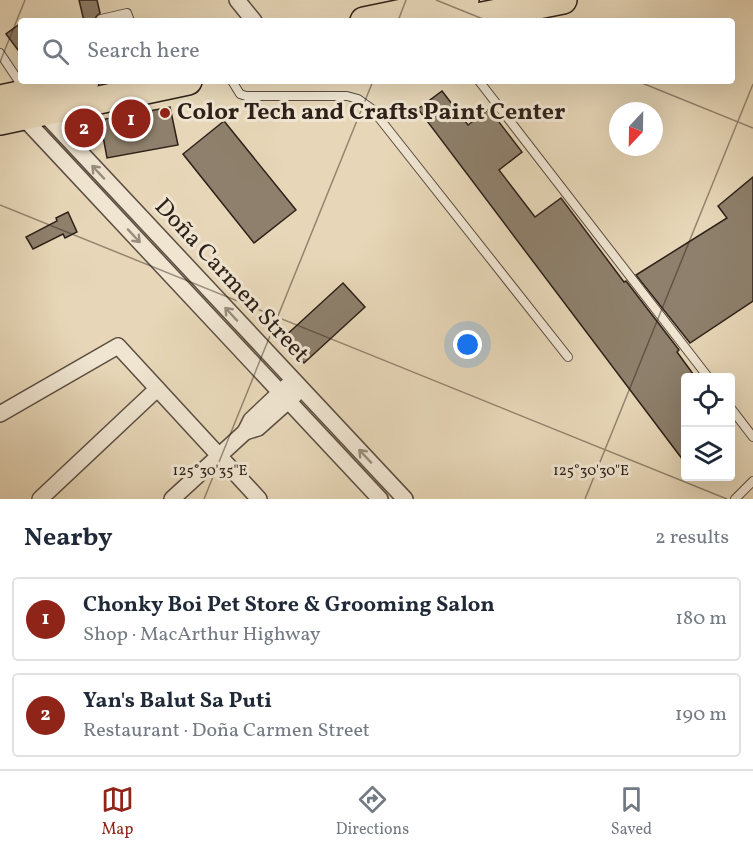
<!DOCTYPE html>
<meta charset="utf-8">
<style>
body{margin:0;font-family:Vollkorn,serif;background:#f6f6f7;color:#1f2937}
.controls{position:absolute;right:18px;bottom:18px;display:grid;overflow:hidden;border-radius:6px;box-shadow:0 6px 24px #0002}
.controls button{width:54px;height:54px;display:grid;place-items:center;padding:0;border:0;border-bottom:2px solid #e0e1e3;background:#fff;color:#1f2937;font:30px sans-serif}
.compass{position:absolute;left:609px;top:102px;width:54px;height:54px;border-radius:50%;background:#fff;box-shadow:0 6px 24px #0002;rotate:202deg}
.you{position:absolute;left:468px;top:345px;width:21px;height:21px;margin:-15px;border:4px solid #fff;border-radius:50%;background:#1a73e8;box-shadow:0 0 0 9px #1a73e833}
.badge{display:grid;place-items:center;width:39px;height:39px;border-radius:50%;background:#8f2418;color:#fff;font-size:20px;font-weight:700}
.pin{position:absolute;translate:-50% -50%;border:3px solid #fff;box-shadow:0 2px 6px #0006}
.list{margin:0;padding:0;list-style:none}
h2{display:flex;justify-content:space-between;align-items:center;height:78px;margin:0;padding:0 24px;font-size:26px}
h2 small{font-size:20px;font-weight:400;color:#747a83}
.list li{display:grid;grid-template-columns:39px 1fr auto;gap:18px;align-items:center;box-sizing:border-box;height:84px;margin:0 12px 12px;padding:0 12px;border:2px solid #e0e1e3;border-radius:6px}
.list b{display:block;font-size:22px;white-space:nowrap}
.list p{margin:0;font-size:20px;white-space:nowrap;color:#747a83}
.list em{font-size:20px;font-style:normal;color:#747a83}
.icon{flex:none;width:33px;height:33px;fill:none;stroke:currentColor;stroke-width:2;stroke-linecap:round;stroke-linejoin:round}
.map{position:relative;flex:none;width:753px;height:499px;overflow:hidden}
.search{position:absolute;background:#fff;box-shadow:0 6px 24px #0002;left:18px;right:18px;top:18px;height:66px;display:flex;align-items:center;gap:15px;box-sizing:border-box;padding:0 21px;border-radius:6px;color:#747a83;font-size:22px}
.sheet{height:270px;background:#fff}
nav{display:flex;justify-content:space-around;align-items:center;box-sizing:border-box;height:84px;border-top:2px solid #e0e1e3;background:#fff;font-size:16px;color:#747a83}
nav a{display:grid;justify-items:center;gap:3px}
nav .on{color:#8f2418}
.map>svg:first-child{display:block}
.building{fill:#8e806c;stroke:#2e2119;stroke-width:1.5}
.lines{fill:none;stroke-linecap:round;stroke-linejoin:round}
.lane-casing{stroke:#5c4e41;stroke-width:10}
.street-casing{stroke:#5c4e41;stroke-width:18}
.highway-casing{stroke:#2e2119;stroke-width:30}
.lane{stroke:#efe5d1;stroke-width:8}
.street{stroke:#efe5d1;stroke-width:15}
.highway{stroke:#e7d7b8;stroke-width:27}
.oneway{stroke:#988d7e}
.ticks{fill:none;stroke:#2e2119;stroke-width:1.5;stroke-opacity:0.45}
.poi-dot{fill:#8f2418;stroke:#efe5d1;stroke-width:2}
.labels{text-anchor:middle;dominant-baseline:central;stroke-width:6;stroke-linejoin:round;paint-order:stroke}
.poi-label{font-size:24px;font-weight:bold;fill:#2e2119;stroke:#efe5d1;text-anchor:start}
.street-label{font-size:24px;fill:#2e2119;stroke:#efe5d1}
.ticks-label{font-size:15px;text-anchor:middle;fill:#2e2119;stroke:#efe5d1;stroke-width:6;stroke-linejoin:round;paint-order:stroke}
</style>
<div class="map">
<svg width="753" height="499" viewBox="0 0 753 499">
<rect width="100%" height="100%" fill="#e7d7b8"/>
<filter id="stains"><feTurbulence type="fractalNoise" baseFrequency=".00333" numOctaves="4"/><feColorMatrix values="0 0 0 0 .2 0 0 0 0 .09 0 0 0 0 .02 0 0 0 .5 -.17"/></filter>
<radialGradient id="worn" r=".72"><stop offset=".6" stop-color="#630" stop-opacity="0"/><stop offset="1" stop-color="#630" stop-opacity=".3"/></radialGradient>
<g class="building">
<polygon points="79,0 97,0 100,13 96,17 95,21 84,21"/>
<polygon points="21,23 21,54 6,34"/>
<polygon points="442,91 468,125 489,109 522,152 499,170 535,217 561,198 624,282 626,281 679,350 677,352 696,378 686,378 686,464 418,109"/>
<polygon points="170,107 178,145 107,158 100,120"/>
<polygon points="224,121 296,210 254,243 183,154"/>
<polygon points="753,177 753,301 690,343 636,275 727,218 718,206"/>
<polygon points="68,212 77,232 65,238 63,234 33,249 26,237 57,221 56,218"/>
<polygon points="343,283 365,307 304,363 282,339"/>
</g>
<g class="lines">
<defs>
<g id="lane">
<polyline points="101,19 127,13 130,21"/>
<polyline points="0,53 24,89"/>
<polyline points="232,81 240,94 246,96 347,96 358,99 372,109 568,357"/>
<polyline points="479,81 708,377"/>
<polyline points="730,407 753,437"/>
<polyline points="735,499 753,481"/>
</g>
<g id="street">
<polyline points="237,0 254,21"/>
<polyline points="40,109 405,499"/>
<polyline points="19,113 380,499"/>
<polyline points="0,414 118,346 259,499"/>
<polyline points="245,432 258,428 295,395"/>
<polyline points="40,499 157,389"/>
<polyline points="172,499 245,432 251,420 287,386"/>
</g>
<g id="highway">
<polyline points="364,21 465,0"/>
<polyline points="457,21 563,0"/>
<polyline points="0,99 85,81"/>
<polyline points="0,121 188,81"/>
</g>
</defs>
<use href="#lane" class="lane-casing"/>
<use href="#street" class="street-casing"/>
<use href="#highway" class="highway-casing"/>
<use href="#lane" class="lane"/>
<use href="#street" class="street"/>
<use href="#highway" class="highway"/>
</g>
<defs><path id="oneway-shaft" d="M-6 0H5M1.5-3L5.5 0L1.5 3" fill="none" stroke-width="1.6" stroke-linecap="round" stroke-linejoin="round" transform="scale(1.5)"/></defs>
<g class="oneway">
<use href="#oneway-shaft" transform="translate(98 172) rotate(-133)"/>
<use href="#oneway-shaft" transform="translate(134 236) rotate(47)"/>
<use href="#oneway-shaft" transform="translate(231 314) rotate(-133)"/>
<use href="#oneway-shaft" transform="translate(365 456) rotate(-133)"/>
</g>
<path class="ticks" d="M436,0L488,21M398,21L406,0M0,62L25,0M637,81L753,128M0,205L727,499M204,499L373,81M585,499L753,84"/>
<circle class="poi-dot" cx="165" cy="113" r="6"/>
<g class="labels">
<g class="poi-label">
<text x="177" y="113">Color Tech and Crafts Paint Center</text>
</g>
<g class="street-label">
<text transform="translate(231 281) rotate(47)">Doña Carmen Street</text>
</g>
</g>
<g class="ticks-label">
<text x="210" y="475">125°30'35"E</text>
<text x="591" y="475">125°30'30"E</text>
</g>
<rect width="100%" height="100%" filter="url(#stains)"/>
<rect width="100%" height="100%" fill="url(#worn)"/>
</svg>
<div class="controls">
<button><svg class="icon" aria-label="locate" viewBox="0 0 24 24"><circle cx="12" cy="12" r="6"/><path d="M12 2v4M12 18v4M2 12h4M18 12h4"/></svg></button>
<button><svg class="icon" aria-label="layers" viewBox="0 0 24 24"><path d="M12 4l9 5-9 5-9-5zM3 14l9 5 9-5"/></svg></button>
</div>
<svg class="compass" viewBox="-18 -18 36 36"><path d="M0-13l5 13h-10z" fill="#e53935"/><path d="M0 13l5-13h-10z" fill="#747a83"/></svg>
<div class="you"></div>
<div class="pin badge" style="left:131px;top:119px">1</div>
<div class="pin badge" style="left:84px;top:128px">2</div>
<div class="search"><svg class="icon" aria-label="search" viewBox="0 0 24 24"><circle cx="10" cy="10" r="6"/><path d="M15 15l6 6"/></svg>Search here</div>
</div>
<section class="sheet">
<h2>Nearby<small>2 results</small></h2>
<ul class="list">
<li><span class="badge">1</span><div><b>Chonky Boi Pet Store &amp; Grooming Salon</b><p>Shop · MacArthur Highway</p></div><em>180 m</em></li>
<li><span class="badge">2</span><div><b>Yan's Balut Sa Puti</b><p>Restaurant · Doña Carmen Street</p></div><em>190 m</em></li>
</ul>
</section>
<nav>
<a class="on"><svg class="icon" aria-label="map" viewBox="0 0 24 24"><path d="M3 6l6-2 6 2 6-2v14l-6 2-6-2-6 2zM9 4v14M15 6v14"/></svg>Map</a>
<a><svg class="icon" aria-label="directions" viewBox="0 0 24 24"><path d="M12 3l9 9-9 9-9-9zM9 14v-3h6M13 9l2 2-2 2"/></svg>Directions</a>
<a><svg class="icon" aria-label="saved" viewBox="0 0 24 24"><path d="M7 4h10v16l-5-4-5 4z"/></svg>Saved</a>
</nav>
